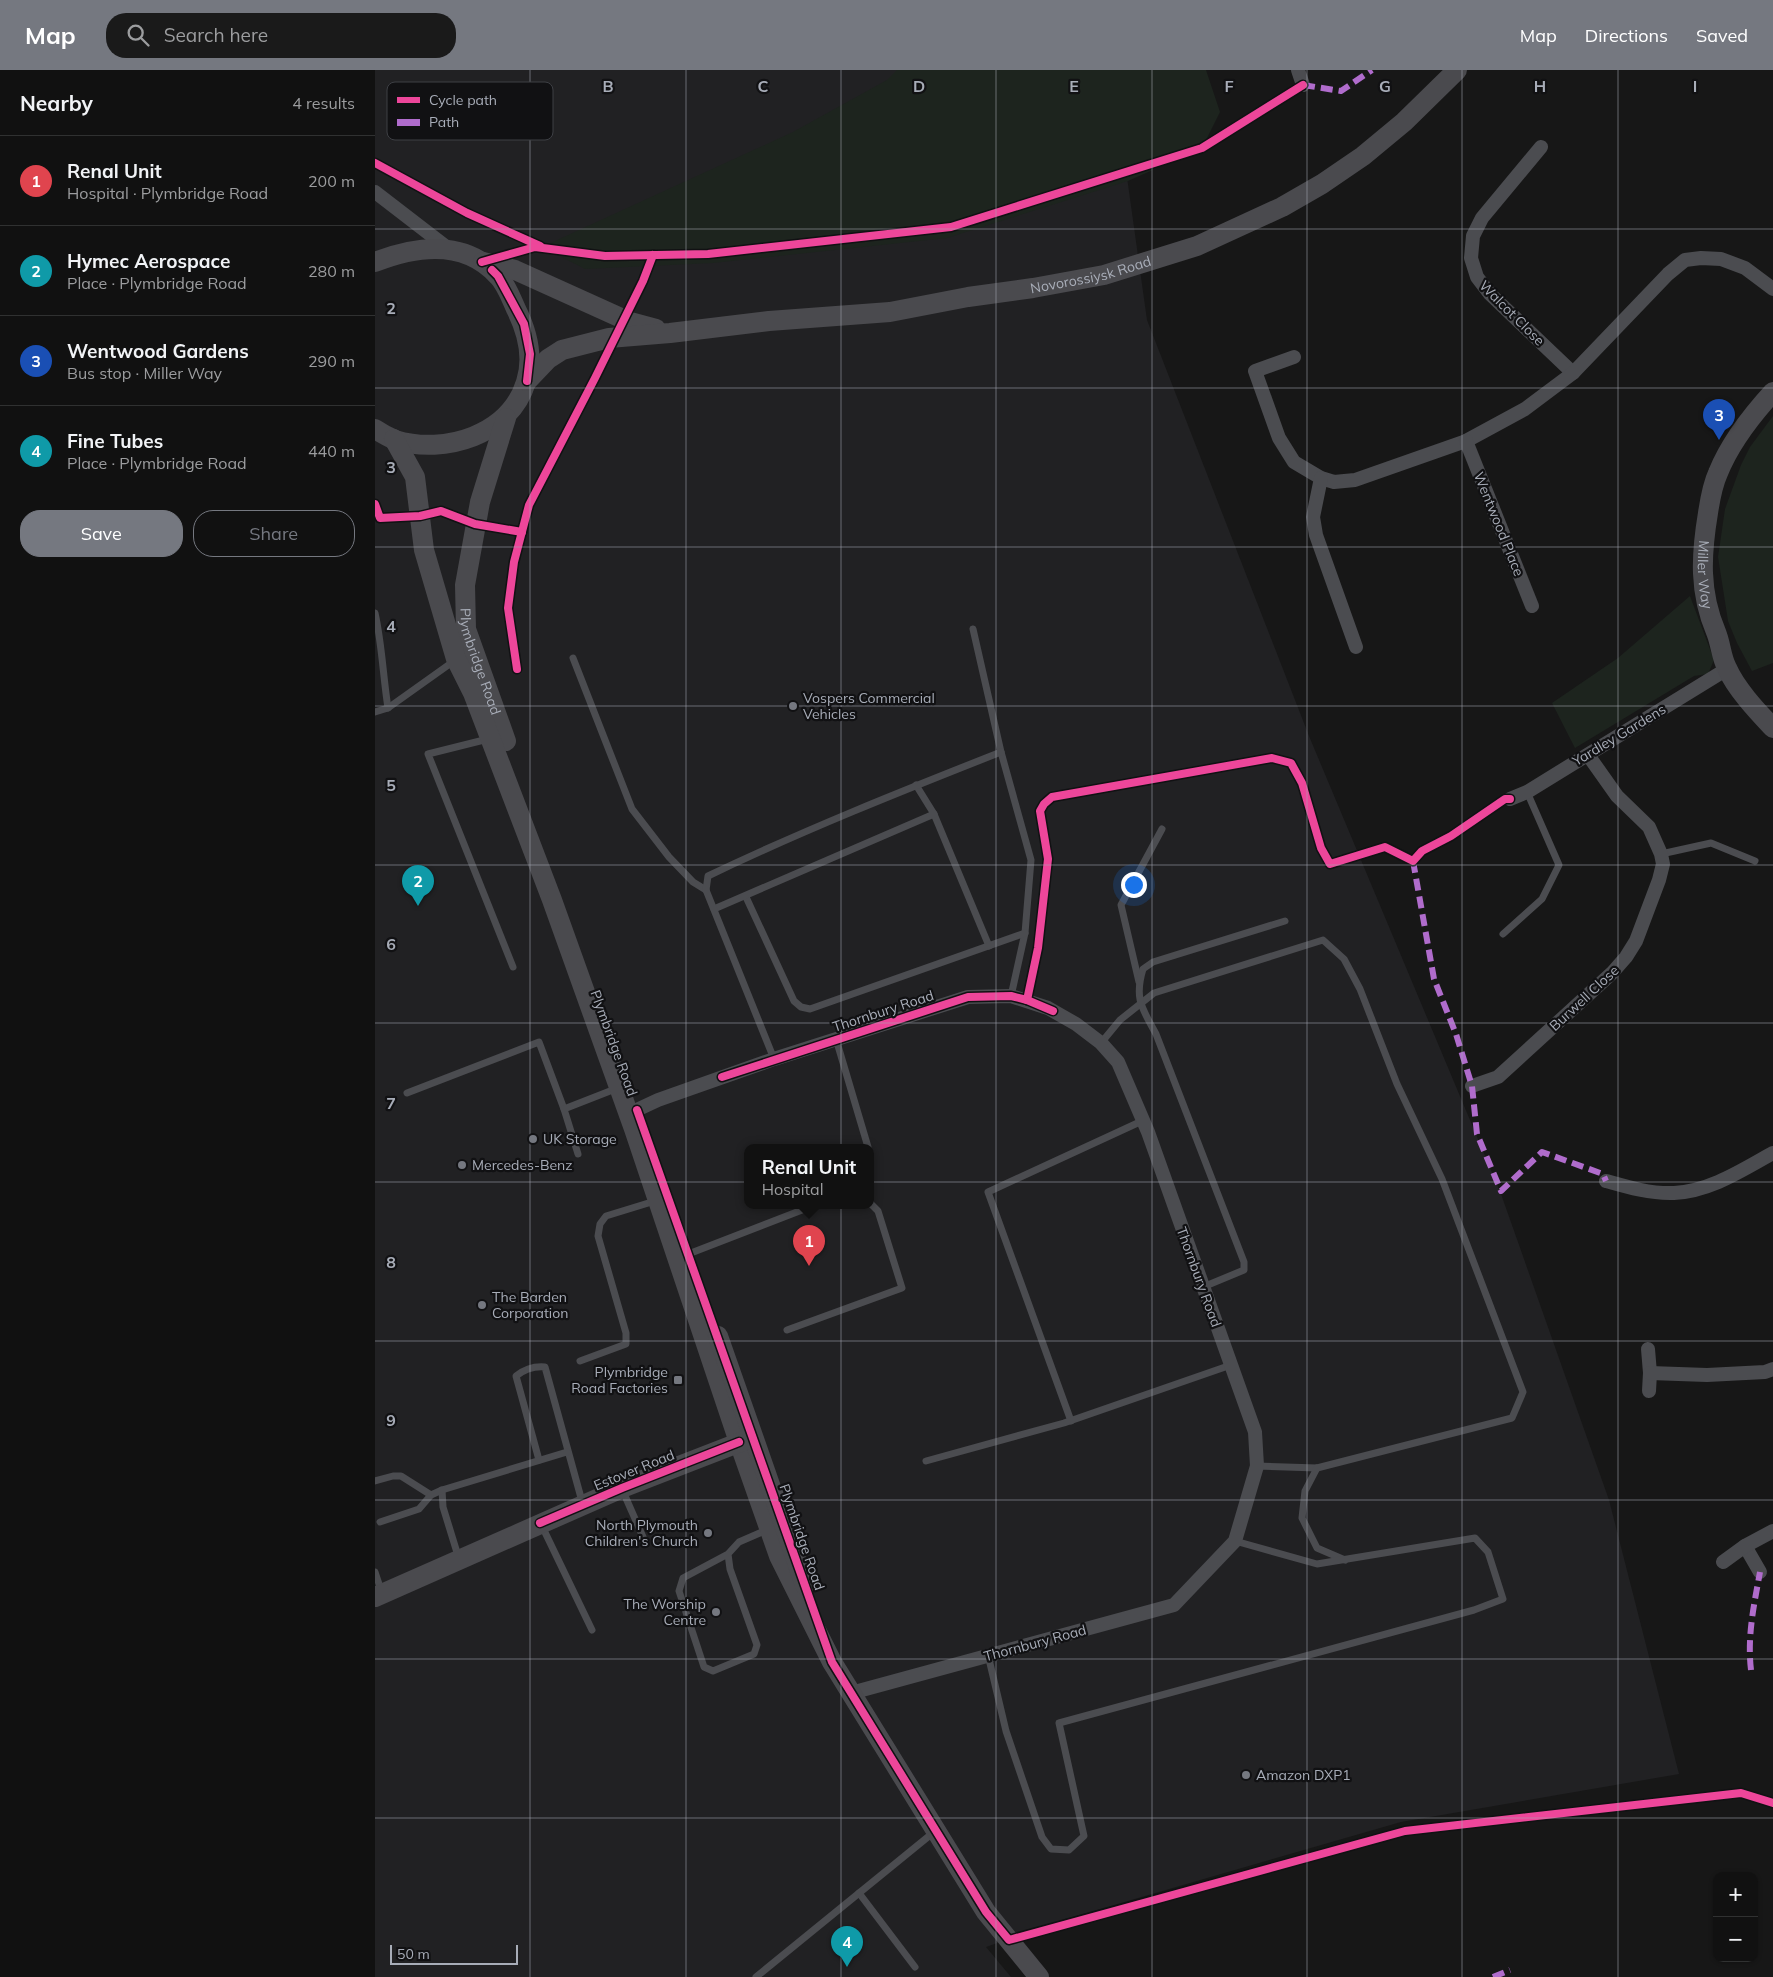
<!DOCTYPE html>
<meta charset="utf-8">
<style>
body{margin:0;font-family:Mulish,sans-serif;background:#1a1a1a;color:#f1f3f6}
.controls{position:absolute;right:15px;bottom:15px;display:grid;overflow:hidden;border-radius:10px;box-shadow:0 1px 4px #0004}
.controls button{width:45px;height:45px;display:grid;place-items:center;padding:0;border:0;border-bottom:1px solid #303131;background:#111;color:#f1f3f6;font:25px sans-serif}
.scale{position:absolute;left:15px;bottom:12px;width:128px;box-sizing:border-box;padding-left:5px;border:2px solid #a8adb8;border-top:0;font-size:14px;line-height:18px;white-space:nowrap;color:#a8adb8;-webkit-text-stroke:4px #111113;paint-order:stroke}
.you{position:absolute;left:758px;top:814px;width:18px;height:18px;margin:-12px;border:4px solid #fff;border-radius:50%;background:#1a73e8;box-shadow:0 0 0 8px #1a73e833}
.badge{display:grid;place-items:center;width:32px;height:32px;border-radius:50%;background:#757880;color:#fff;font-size:16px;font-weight:700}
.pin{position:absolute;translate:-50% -41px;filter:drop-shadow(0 1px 2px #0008)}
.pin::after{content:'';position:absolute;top:26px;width:18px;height:15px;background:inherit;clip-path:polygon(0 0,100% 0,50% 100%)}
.popup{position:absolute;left:369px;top:1074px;width:130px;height:65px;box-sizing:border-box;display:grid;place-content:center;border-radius:10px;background:#111;filter:drop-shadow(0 1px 4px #0005);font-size:16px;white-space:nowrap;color:#9c9d9f}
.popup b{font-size:19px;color:#f1f3f6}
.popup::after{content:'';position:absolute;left:50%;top:100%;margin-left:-10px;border:10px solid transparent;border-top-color:#111}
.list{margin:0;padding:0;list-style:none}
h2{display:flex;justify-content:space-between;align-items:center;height:65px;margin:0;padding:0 20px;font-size:21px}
h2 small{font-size:16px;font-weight:400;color:#9c9d9f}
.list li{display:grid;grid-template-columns:32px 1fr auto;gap:15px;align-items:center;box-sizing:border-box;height:90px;padding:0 20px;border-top:1px solid #303131}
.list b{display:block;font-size:19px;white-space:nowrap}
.list p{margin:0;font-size:16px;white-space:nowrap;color:#9c9d9f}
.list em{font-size:16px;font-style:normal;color:#9c9d9f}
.actions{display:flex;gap:10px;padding:15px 20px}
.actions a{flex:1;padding:11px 0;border:1px solid #757880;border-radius:20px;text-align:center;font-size:18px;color:#757880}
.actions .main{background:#757880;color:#fff}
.icon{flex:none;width:28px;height:28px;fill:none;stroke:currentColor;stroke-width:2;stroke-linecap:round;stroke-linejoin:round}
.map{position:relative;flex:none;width:1398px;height:1907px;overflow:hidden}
header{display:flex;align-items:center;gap:30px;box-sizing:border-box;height:70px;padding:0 25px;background:#757880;color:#fff}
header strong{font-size:24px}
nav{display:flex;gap:28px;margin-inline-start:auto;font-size:18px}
.search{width:350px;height:45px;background:#1a1a1a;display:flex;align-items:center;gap:12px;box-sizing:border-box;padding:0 18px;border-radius:20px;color:#9c9d9f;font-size:19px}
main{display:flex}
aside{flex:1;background:#111}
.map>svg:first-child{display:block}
.built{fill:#212123;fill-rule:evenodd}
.green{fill:#1d241e}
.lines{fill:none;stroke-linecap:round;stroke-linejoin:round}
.lane{stroke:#4b4c50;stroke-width:7}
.street{stroke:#4b4c50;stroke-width:14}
.secondary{stroke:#4a4a4e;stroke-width:20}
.quiet{stroke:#b06ccc;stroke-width:6;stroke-dasharray:12 6;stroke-linecap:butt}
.cycleway-casing{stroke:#111113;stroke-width:11}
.cycleway{stroke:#ed469a;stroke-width:8}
.grid{fill:none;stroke:#a8adb8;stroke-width:1;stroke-opacity:0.55}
.poi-dot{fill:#757880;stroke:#111113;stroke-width:2}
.labels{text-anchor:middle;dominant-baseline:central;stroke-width:4.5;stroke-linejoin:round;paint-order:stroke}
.street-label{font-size:14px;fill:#a8adb8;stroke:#111113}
.poi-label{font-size:14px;fill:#a8adb8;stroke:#111113;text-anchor:start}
.key{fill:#111113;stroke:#3e4045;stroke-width:1}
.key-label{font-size:14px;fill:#a8adb8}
.grid-label{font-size:16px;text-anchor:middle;font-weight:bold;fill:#a8adb8;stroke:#111113;stroke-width:4.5;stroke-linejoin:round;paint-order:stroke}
</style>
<header>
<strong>Map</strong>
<div class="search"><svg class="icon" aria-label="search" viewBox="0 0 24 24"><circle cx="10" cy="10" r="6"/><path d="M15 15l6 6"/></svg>Search here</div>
<nav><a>Map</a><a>Directions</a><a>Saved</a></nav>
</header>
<main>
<aside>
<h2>Nearby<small>4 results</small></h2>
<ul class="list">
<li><span class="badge" style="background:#e0444e">1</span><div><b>Renal Unit</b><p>Hospital · Plymbridge Road</p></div><em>200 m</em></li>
<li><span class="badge" style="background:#0f9aa8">2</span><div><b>Hymec Aerospace</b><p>Place · Plymbridge Road</p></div><em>280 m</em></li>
<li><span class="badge" style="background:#1a4fb4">3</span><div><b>Wentwood Gardens</b><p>Bus stop · Miller Way</p></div><em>290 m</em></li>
<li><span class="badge" style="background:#0f9aa8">4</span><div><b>Fine Tubes</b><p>Place · Plymbridge Road</p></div><em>440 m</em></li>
</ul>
<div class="actions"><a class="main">Save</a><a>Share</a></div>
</aside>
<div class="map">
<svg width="1398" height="1907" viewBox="0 0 1398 1907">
<rect width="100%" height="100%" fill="#171717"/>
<path class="built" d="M0,0H737L772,250L934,666L1126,1124L1234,1430L1304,1704L1026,1752L687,1850L611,1877L636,1907H0ZM373,1077H495V1135H373Z"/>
<g class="green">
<polygon points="522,0 831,0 845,42 827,78 753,111 572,168 338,193 210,199 167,177 418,62 512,10"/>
<polygon points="1398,346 1398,593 1377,601 1362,573 1353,551 1343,487 1350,439 1366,395 1375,377"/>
<polygon points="1315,526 1339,590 1333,604 1319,606 1200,678 1177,633 1243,588"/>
</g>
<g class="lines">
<g class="lane">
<path d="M0,543C7,574 8,606 13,638"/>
<polyline points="598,559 626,682 656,790 650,863 636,926"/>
<polyline points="198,588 257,739 294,787 318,812 331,820"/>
<polyline points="0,642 13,638 79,591"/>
<polyline points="113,669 53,684 138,897"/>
<polyline points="559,744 614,876"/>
<polyline points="1286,784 1336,773 1380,791"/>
<polyline points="371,827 419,931 426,937 435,939 650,863"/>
<polyline points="339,839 559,744 541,715"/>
<polyline points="1128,864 1167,829 1184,795 1152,722"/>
<polyline points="764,912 746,835 787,759"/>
<polyline points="461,969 493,1077"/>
<polyline points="726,973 745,950 779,923 948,870 969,889 985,919 1022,1014 1067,1109 1148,1322 1137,1348 942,1398 882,1396"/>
<path d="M399,989L331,820L333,806C429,760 527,721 626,682"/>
<polyline points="32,1023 164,972 189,1039"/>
<polyline points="203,1084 189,1039 253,1014"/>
<polyline points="303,1188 440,1135"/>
<path d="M828,1217L869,1200V1192L781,964C767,938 759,929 768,899L778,892L910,851"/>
<polyline points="412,1260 527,1218 503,1141 495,1133"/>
<polyline points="205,1291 251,1274 251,1263 223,1166 225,1154 231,1146 293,1127"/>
<polyline points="696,1351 613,1122 767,1051"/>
<path d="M164,1390L141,1306C150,1299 159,1296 170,1297L208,1435"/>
<polyline points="551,1391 689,1353 856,1295"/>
<polyline points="942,1398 930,1421 927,1448 942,1478 970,1490"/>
<polyline points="0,1411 18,1406 26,1406 56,1425"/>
<polyline points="247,1419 268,1467"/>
<polyline points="67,1420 68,1437 84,1489"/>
<polyline points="5,1452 44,1439 56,1425 67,1420 192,1382"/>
<polyline points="166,1454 217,1560"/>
<polyline points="353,1484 308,1508 304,1521 329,1597 338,1601 379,1584 382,1575 355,1499 353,1484 364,1472 394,1459"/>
<polyline points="0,1502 7,1523"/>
<polyline points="613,1585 631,1661 667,1767 676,1779 694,1780 709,1766 684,1653 1099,1540 1128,1529 1113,1482 1100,1468 942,1494 860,1471"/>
<polyline points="484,1823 540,1897"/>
<polyline points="381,1907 559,1762"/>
</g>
<g class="street">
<polyline points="923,0 928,15"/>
<polyline points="1166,77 1107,148 1098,166 1096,188 1102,207 1115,224 1198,303"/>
<polyline points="0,122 74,179"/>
<polyline points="919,287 880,301 904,368 919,392 946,408 959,412 980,410 1091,371 1150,339 1198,303 1293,204 1310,190 1326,188 1346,189 1370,198 1398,219"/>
<polyline points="1091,371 1157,536"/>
<polyline points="946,408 938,447 941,465 981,577"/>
<polyline points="1135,729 1152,722 1352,599"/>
<polyline points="1097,1016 1123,1007 1237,903 1251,887 1261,871 1284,810 1288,794 1286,784 1274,757 1242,726 1213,685"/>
<polyline points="253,1044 283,1030 399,989 593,927 636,926 673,938 701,954 726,973 743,992 773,1062 880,1362 882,1396 860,1471 799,1535 476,1623"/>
<path d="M1231,1111C1252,1117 1276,1124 1299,1123C1336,1121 1367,1100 1398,1083"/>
<polyline points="1273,1279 1275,1303 1274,1321"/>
<polyline points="1275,1303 1332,1305 1390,1302 1398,1299"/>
<polyline points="1370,1476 1385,1502"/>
<polyline points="1348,1492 1370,1476 1398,1461"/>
</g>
<g class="secondary">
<path d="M0,192C41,176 90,169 123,206C131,214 136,228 141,239C152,261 159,287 151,312C135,365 70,385 20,370C13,367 6,363 0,359"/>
<polyline points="108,192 140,200 255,252 281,259"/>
<path id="s1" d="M152,311L173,289L187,280L234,268L295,263L394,251L515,242L593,227L658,218L729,205L822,176L907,137L947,114L988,86L1029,52L1082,0"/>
<path id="s2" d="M1398,322C1376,346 1355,373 1343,403C1337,416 1335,430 1333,443C1326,485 1324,522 1341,562C1346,574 1346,587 1352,598C1361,619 1383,642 1398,658"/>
<path id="s3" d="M131,348L105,432L90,515L91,559L131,671"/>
<polyline points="19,369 40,407 49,480 81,589 98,623 177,830 259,1059 364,1372 404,1486 457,1592 611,1842 664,1907"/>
<polyline points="343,1266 430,1515"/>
<polyline points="0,1527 247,1418 376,1368"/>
</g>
<g class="quiet">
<polyline points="928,15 966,21 997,0"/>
<polyline points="1038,791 1059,909 1081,964 1097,1016 1102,1064 1126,1121 1167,1082 1228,1104 1231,1111"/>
<path d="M1376,1600C1372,1566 1379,1535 1385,1502"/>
<polyline points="1118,1907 1135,1900"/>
</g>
<defs>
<g id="cycleway">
<polyline points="0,93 92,143 165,176"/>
<polyline points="107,192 160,177 230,186 333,184 576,157 827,78 928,15"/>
<polyline points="117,200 123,206 149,254 155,284 152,311"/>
<polyline points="0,434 5,448 45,446 66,441 100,454 147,462"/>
<polyline points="142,599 133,538 139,492 154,435 220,308 268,211 278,185"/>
<polyline points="652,930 663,878 673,789 665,741 669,734 677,727 897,688 916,693 927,713 946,778 955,794 1010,777 1038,791 1047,781 1076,766 1130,729 1135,729"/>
<polyline points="347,1007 593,927 636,926 652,930 678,941"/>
<polyline points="262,1040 457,1592 611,1842 634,1870 1030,1761 1366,1723 1398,1733"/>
<polyline points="165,1453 247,1418 364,1372"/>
</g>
</defs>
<use href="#cycleway" class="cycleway-casing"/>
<use href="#cycleway" class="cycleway"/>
</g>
<path class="grid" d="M155,0V1907M311,0V1907M466,0V1907M621,0V1907M777,0V1907M932,0V1907M1087,0V1907M1243,0V1907M0,159H1398M0,318H1398M0,477H1398M0,636H1398M0,795H1398M0,953H1398M0,1112H1398M0,1271H1398M0,1430H1398M0,1589H1398M0,1748H1398"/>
<g class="poi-dot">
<circle cx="418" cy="636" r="5"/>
<circle cx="158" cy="1069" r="5"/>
<circle cx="87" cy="1095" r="5"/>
<circle cx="107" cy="1235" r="5"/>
<rect x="298" y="1305" width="10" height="10" rx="2.5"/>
<circle cx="333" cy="1463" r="5"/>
<circle cx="341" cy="1542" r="5"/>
<circle cx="871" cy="1705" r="5"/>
</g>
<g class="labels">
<g class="street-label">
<text stroke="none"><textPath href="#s1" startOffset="582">Novorossiysk Road</textPath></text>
<text transform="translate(1137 243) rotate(45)">Walcot Close</text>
<text transform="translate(1124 454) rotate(68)">Wentwood Place</text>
<text stroke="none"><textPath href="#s2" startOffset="202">Miller Way</textPath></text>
<text stroke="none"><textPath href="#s3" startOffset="251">Plymbridge Road</textPath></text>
<text transform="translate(1244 665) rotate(-31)">Yardley Gardens</text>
<text transform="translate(1209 928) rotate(-43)">Burwell Close</text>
<text transform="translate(508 941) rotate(-18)">Thornbury Road</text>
<text transform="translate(239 973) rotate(70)">Plymbridge Road</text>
<text transform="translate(824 1207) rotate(70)">Thornbury Road</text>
<text transform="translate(259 1400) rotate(-22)">Estover Road</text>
<text transform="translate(427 1467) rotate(71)">Plymbridge Road</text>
<text transform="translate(660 1573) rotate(-15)">Thornbury Road</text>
</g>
<g class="poi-label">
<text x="428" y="628">Vospers Commercial<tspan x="428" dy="16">Vehicles</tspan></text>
<text x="168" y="1069">UK Storage</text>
<text x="97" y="1095">Mercedes-Benz</text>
<text x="117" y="1227">The Barden<tspan x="117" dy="16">Corporation</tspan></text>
<text x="293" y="1302" text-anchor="end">Plymbridge<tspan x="293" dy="16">Road Factories</tspan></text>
<text x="323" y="1455" text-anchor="end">North Plymouth<tspan x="323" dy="16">Children's Church</tspan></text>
<text x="331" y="1534" text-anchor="end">The Worship<tspan x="331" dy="16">Centre</tspan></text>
<text x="881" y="1705">Amazon DXP1</text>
</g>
</g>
<rect x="12" y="12" width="166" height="58" rx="8" class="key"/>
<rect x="22" y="27" width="23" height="6" fill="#ed469a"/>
<rect x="22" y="49" width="23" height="7" fill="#b06ccc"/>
<g class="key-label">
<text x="54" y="35">Cycle path</text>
<text x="54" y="57">Path</text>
</g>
<g class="grid-label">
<text x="233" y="22">B</text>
<text x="388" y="22">C</text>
<text x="544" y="22">D</text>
<text x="699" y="22">E</text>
<text x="854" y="22">F</text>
<text x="1010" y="22">G</text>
<text x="1165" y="22">H</text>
<text x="1320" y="22">I</text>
<text x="16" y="244">2</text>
<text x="16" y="403">3</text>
<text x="16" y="562">4</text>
<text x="16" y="721">5</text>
<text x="16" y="880">6</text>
<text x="16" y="1039">7</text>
<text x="16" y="1198">8</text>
<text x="16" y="1356">9</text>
</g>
</svg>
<div class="controls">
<button>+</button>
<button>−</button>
</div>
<div class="scale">50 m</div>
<div class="you"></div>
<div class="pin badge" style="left:434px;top:1196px;background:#e0444e">1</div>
<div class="popup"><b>Renal Unit</b>Hospital</div>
<div class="pin badge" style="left:43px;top:836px;background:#0f9aa8">2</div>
<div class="pin badge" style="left:1344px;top:370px;background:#1a4fb4">3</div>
<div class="pin badge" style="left:472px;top:1897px;background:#0f9aa8">4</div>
</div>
</main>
